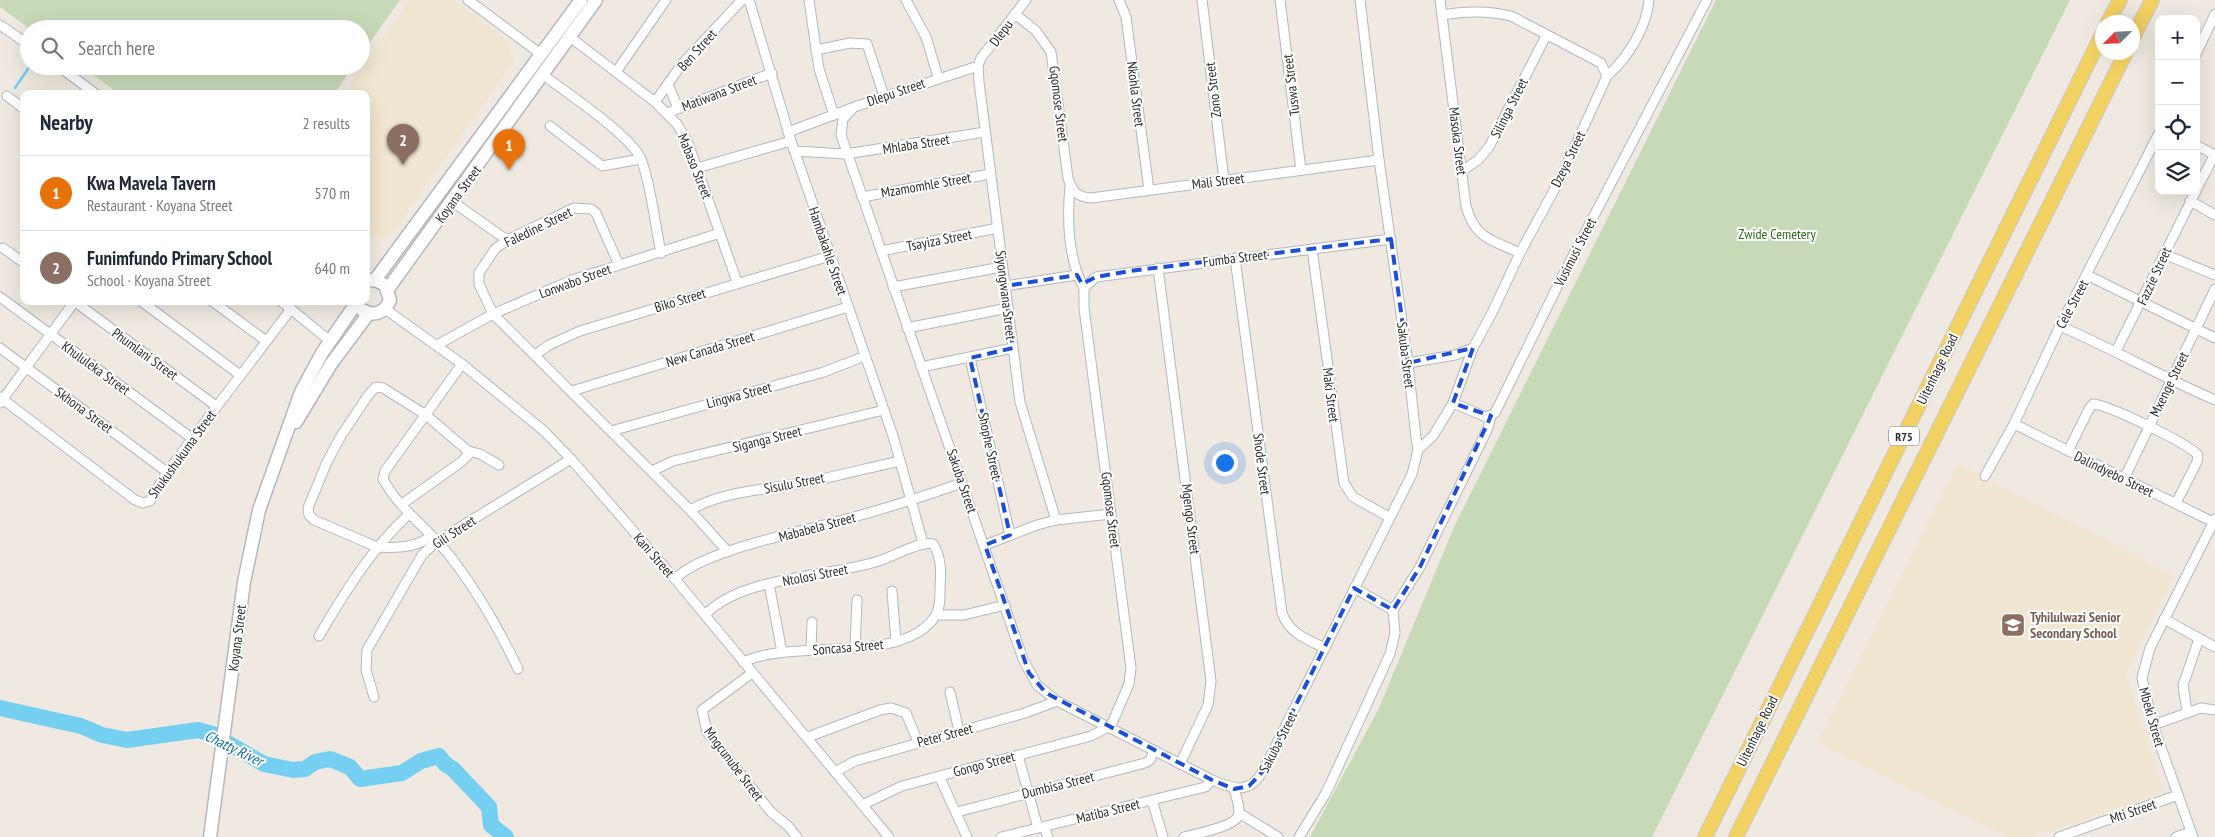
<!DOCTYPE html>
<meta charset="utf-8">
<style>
body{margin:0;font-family:"PT Sans Narrow",sans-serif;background:#f6f6f7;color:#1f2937}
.controls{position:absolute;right:15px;top:15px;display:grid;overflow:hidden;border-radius:10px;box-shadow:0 5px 20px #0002}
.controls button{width:45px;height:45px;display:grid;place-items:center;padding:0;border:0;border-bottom:1px solid #e0e1e3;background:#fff;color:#1f2937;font:25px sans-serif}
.compass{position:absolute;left:2095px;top:15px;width:45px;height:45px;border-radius:50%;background:#fff;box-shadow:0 5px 20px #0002;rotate:246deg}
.you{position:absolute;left:1224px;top:462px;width:18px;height:18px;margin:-12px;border:4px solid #fff;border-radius:50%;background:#1a73e8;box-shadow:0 0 0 8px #1a73e833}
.badge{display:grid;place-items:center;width:32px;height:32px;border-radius:50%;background:#b45309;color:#fff;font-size:16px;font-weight:700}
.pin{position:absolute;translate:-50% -41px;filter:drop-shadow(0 1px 2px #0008)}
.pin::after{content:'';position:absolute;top:26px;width:18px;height:15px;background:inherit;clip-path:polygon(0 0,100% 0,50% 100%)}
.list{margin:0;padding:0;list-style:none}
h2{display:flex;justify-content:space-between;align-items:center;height:65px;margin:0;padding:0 20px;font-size:21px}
h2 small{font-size:16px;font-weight:400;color:#747a83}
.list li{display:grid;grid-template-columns:32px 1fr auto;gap:15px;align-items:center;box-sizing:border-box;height:75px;padding:0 20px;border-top:1px solid #e0e1e3}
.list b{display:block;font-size:19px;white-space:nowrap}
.list p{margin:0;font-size:16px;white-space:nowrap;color:#747a83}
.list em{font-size:16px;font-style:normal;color:#747a83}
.icon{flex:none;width:28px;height:28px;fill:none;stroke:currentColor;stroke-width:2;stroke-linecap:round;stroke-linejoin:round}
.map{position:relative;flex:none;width:2215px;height:837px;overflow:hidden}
.search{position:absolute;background:#fff;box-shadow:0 5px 20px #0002;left:20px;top:20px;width:350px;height:55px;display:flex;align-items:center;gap:12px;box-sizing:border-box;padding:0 18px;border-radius:28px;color:#747a83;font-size:19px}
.panel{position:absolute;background:#fff;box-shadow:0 5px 20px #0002;left:20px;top:90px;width:350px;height:215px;border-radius:10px}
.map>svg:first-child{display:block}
.education{fill:#f0e6d1}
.cemetery{fill:#c8d9b8}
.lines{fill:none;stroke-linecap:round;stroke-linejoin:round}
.stream{stroke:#75cff0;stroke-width:2.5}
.river{stroke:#75cff0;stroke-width:16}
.minor-casing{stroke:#b4b7c1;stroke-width:11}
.secondary-casing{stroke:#b4b7c1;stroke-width:15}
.primary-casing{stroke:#c9c9c9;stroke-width:16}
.minor{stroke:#fff;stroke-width:9}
.secondary{stroke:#fff;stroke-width:12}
.primary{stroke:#f2d163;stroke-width:14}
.marked{fill:none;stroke:#1d4ed8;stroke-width:4;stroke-dasharray:10 6;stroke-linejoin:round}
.labels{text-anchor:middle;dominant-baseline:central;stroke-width:4;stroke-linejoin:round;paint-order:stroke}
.shield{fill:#fff;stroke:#6d6d6d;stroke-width:1}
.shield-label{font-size:12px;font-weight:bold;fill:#2e2e2e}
.street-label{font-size:14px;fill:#2e2e2e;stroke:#fff}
.park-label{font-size:14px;fill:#2c6e1b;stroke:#fff}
.education-label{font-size:14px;font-weight:bold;fill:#785e54;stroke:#fff;text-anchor:start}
.water-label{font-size:15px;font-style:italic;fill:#0d6fa3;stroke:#fff}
</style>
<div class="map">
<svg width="2215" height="837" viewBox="0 0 2215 837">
<rect width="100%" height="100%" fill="#efe9e1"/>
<g class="education">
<polygon points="409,0 455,0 510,43 513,62 390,236 366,239 366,94 344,94"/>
<polygon points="1958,464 2174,576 2126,674 2164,793 2031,837 2008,837 1817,743"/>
</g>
<g class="cemetery">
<polygon points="0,0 400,0 361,55 361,29 30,29 0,7"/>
<polygon points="1716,0 2070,0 1652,837 1310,837 1379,708 1454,527"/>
<polygon points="81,66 353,66 334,94 119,94"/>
</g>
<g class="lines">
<polyline class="stream" points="15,88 30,66"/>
<polyline class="river" points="0,708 81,726 102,735 127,740 198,730 212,734 264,764 293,770 305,769 315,762 330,759 350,767 360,779 402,773 421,761 439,756 445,764 453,769 489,807 491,825 506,837"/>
<defs>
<g id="minor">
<polyline points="468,0 542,55"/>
<polyline points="749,0 791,141 893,436 923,543"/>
<polyline points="809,0 819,69 834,115"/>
<polyline points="906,0 926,37 938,77"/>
<polyline points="1026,0 981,58 978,66 979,82 1020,402 1056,520"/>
<polyline points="1119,0 1126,17 1149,190"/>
<polyline points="1202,0 1224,180"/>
<polyline points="1280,0 1301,170"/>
<path d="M1440,0L1466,206C1475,239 1492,240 1520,253"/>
<path d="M1015,14L1036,31L1051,52L1068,178C1072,191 1077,197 1091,198L1379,160"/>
<polyline points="0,25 29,45"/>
<polyline points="570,37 655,102 677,124 688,143 697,168 737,282"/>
<polyline points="816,50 850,43 867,44 884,96"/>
<polyline points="2196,54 2215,14"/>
<polyline points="58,66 96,94"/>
<path d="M978,66L854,107L843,119L841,135L1023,659L1037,685L1057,701L1212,780C1234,789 1249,795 1263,771L1412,474L1418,450L1416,438L1408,363L1379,160L1360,0"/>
<polyline points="616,72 666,0"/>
<path d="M542,74C565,92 631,135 641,159C651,184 655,225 661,253"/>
<path d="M1607,76C1627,59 1647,27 1649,0"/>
<polyline points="668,84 678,108"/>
<polyline points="7,96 24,109"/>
<polyline points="655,102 682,64 742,0"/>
<polyline points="667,113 772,73"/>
<polyline points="550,126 602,166 641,159"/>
<polyline points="788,132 852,108"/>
<polyline points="2196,145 2215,155"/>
<polyline points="794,151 846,154 985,132"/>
<polyline points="697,168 791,141"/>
<polyline points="1462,171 1478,160 1489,147 1546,36"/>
<path d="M1070,185C1067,218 1068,259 1084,288"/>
<polyline points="2196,190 2215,154"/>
<polyline points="862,197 990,174"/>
<polyline points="2190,201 2215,215"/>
<polyline points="453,202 507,240"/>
<polyline points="3,248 24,263"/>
<polyline points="1312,249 1344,483 1353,497 1389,517"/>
<polyline points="881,251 998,228"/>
<polyline points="2164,254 2215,275"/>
<path d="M1235,258L1282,613C1290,634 1306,639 1325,648"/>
<polyline points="619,265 596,213 591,209 574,208 507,240 495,249 479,273 479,284 493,314 690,510 728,552"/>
<polyline points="1158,268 1211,681 1208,705 1180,764"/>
<polyline points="2087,275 2215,338"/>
<polyline points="1005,286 1077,275"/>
<polyline points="893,287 1002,267"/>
<polyline points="0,297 193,439"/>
<polyline points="74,301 216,406"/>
<polyline points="141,301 240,375"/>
<polyline points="212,301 266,341"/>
<polyline points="281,301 330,341"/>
<polyline points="385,309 462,364 544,431 571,459 675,579 889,837"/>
<path d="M2060,326C2113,349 2162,377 2215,400"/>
<polyline points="907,328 1008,308"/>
<polyline points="437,345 493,314 572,280 720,233"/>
<polyline points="0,348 167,472"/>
<polyline points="2116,351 2196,191"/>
<polyline points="535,355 549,345 580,331 830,256"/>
<polyline points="970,358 1010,535"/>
<path d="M1408,363L1455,355L1473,348L1492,313L1520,253L1560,179L1607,76L1601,63L1511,16C1487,10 1465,11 1442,15"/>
<path d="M462,364L385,471L383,479C400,511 432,531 453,560C479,594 500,631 518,669"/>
<polyline points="921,367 1013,348"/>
<polyline points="572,391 848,307"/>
<polyline points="0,397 135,500 143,503 150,501 167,472 291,309"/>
<polyline points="0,403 75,301"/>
<polyline points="1453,403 1473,348"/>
<polyline points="2014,424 2215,523"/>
<polyline points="611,431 824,372 865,356"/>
<polyline points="1418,450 1433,436 1453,403 1486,417 1495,413 1565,271 1707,0"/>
<polyline points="468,451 480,454 499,465"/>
<path d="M2068,451L2089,409L2093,404C2109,405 2187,443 2198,455L2197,462L2176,503"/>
<polyline points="652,471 673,461 884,410"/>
<polyline points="1985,476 2014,424 2060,326 2159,133"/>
<polyline points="2124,479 2215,289"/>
<path d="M402,504L461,462L468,455V451L426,415L383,388L376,387L369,394L341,436L327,462L308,508L309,515L314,520L377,547C393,548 418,548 430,536"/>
<path d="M690,510C724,491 764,490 802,483C835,477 867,468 900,461"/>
<polyline points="985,545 1037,525 1056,520 1111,514"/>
<path d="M675,579C701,551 800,532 839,521C881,510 922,497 962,483"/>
<polyline points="769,584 782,652"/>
<polyline points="1354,588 1393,610"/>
<polyline points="892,591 896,642"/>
<path d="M705,615C741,576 830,577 879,561C892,557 921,540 933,544C942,558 941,573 940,589C940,598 940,608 936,615C905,666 793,638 743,662"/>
<polyline points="936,615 964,615 1005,605"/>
<polyline points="2164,619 2215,647"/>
<path d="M319,636C345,592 371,549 409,514"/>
<polyline points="855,648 857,600"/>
<polyline points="811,650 812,622"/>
<polyline points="752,673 702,710 707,732 771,812 788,826 797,837"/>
<polyline points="950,692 959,731"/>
<polyline points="374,697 366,670 367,650 422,555 436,542 571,459"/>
<polyline points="2187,711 2183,685 2199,639"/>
<polyline points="2153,725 2201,708 2215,710"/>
<polyline points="1110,728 1129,684 1131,668 1084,308 1084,288 1096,277 1391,239"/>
<polyline points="808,737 880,710 891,708 906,713 918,742"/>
<polyline points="1018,755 1038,828"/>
<polyline points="835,772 855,761 1025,713 1057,701"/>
<polyline points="939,776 967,837"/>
<polyline points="1152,800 1163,837"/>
<polyline points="862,805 902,786 1091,736 1108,727"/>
<polyline points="957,812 1145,763 1150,760 1154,751"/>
<polyline points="1239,813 1278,837"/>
<polyline points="1044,827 1048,837"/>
<polyline points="1001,837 1205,787 1212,780"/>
<path d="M1184,837C1195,834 1234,827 1238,816C1241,809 1236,796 1234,789"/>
<polyline points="1299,837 1326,793 1390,654 1395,633 1393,610 1420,567 1488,428 1491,416"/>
<polyline points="2059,837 2178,795"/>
<polyline points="2176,837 2191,832"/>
<polyline points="2193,837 2153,725 2142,678 2150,648 2215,519"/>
</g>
<g id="secondary">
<polyline points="375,280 581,0"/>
<polyline points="388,289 596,0"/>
<path d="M362,310C374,317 385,313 390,300L385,285L375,280L366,281"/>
<polyline points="296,422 331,364 369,313"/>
<polyline points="210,837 244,582 259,510 301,392 322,353 357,302"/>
</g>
<g id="primary">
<polyline points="2108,22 2120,0"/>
<polyline points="2132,39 2152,0"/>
<polyline points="1705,837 2102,35"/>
<polyline points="1736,837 2126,52"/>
</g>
</defs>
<use href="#minor" class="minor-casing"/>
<use href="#secondary" class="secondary-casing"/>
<use href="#primary" class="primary-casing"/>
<use href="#minor" class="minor"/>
<use href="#secondary" class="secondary"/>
<use href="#primary" class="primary"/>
</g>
<path class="marked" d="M1391,239L1408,363L1473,348L1453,403L1491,416L1420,567L1393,610L1354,588L1263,771L1249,786L1234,789L1212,780L1046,693L1029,673L985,545L1010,535L970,358L1013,348L1005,286L1077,275L1082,284L1096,277L1130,271Z"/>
<defs>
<symbol id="school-square" viewBox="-11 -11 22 22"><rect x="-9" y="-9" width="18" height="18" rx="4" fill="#8d6e63" stroke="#fff"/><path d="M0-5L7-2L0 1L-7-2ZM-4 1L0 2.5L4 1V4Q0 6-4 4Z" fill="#fff"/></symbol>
</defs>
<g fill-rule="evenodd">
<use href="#school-square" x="1999" y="611" width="28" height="28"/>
</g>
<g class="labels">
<rect class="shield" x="1889" y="426.5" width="30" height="19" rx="4"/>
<g class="shield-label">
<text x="1904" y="436">R75</text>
</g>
<g class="street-label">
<text transform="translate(1001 33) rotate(-53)">Dlepu</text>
<text transform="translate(697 50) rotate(-48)">Ben Street</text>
<text transform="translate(1291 85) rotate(-97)">Tuswa Street</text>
<text transform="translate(1213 90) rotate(-97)">Zono Street</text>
<text transform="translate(896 92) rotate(-19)">Dlepu Street</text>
<text transform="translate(719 93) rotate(-21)">Matiwana Street</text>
<text transform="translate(1136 94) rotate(83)">Nkohla Street</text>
<text transform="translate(1059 104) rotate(83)">Gqomose Street</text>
<text transform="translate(1509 108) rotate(-63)">Silinga Street</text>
<text transform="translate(1458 141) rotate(83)">Masoka Street</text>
<text transform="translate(916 144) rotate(-9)">Mhlaba Street</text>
<text transform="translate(1568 159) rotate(-64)">Dzeya Street</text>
<text transform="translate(695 166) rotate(68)">Mabaso Street</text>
<text transform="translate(1218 181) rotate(-7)">Mali Street</text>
<text transform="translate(926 185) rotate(-10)">Mzamomhle Street</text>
<text transform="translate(458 194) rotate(-54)">Koyana Street</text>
<text transform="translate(538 227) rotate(-26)">Faledine Street</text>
<text transform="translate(939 240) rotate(-11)">Tsayiza Street</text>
<text transform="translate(828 251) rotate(71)">Hambakahle Street</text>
<text transform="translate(1575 252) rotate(-63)">Vusimusi Street</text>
<text transform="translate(1235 258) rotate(-7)">Fumba Street</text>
<text transform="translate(2154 276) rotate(-65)">Fazzie Street</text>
<text transform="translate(575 281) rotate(-20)">Lonwabo Street</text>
<text transform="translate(1006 295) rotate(83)">Siyongwana Street</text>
<text transform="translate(680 300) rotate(-17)">Biko Street</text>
<text transform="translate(2072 304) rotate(-62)">Cele Street</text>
<text transform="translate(710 349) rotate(-17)">New Canada Street</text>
<text transform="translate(145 354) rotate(36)">Phumlani Street</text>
<text transform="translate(1406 355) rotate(83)">Sakuba Street</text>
<text transform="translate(96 368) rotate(36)">Khululeka Street</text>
<text transform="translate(1937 369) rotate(-64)">Uitenhage Road</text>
<text transform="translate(2169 384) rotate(-64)">Mxenge Street</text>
<text transform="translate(739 395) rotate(-15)">Lingwa Street</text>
<text transform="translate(1331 395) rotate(83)">Maki Street</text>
<text transform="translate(84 410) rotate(36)">Skhona Street</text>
<text transform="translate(767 439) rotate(-14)">Siganga Street</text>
<text transform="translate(990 446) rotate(78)">Shophe Street</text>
<text transform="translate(182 454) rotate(-54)">Shukushukuma Street</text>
<text transform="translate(1262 464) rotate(83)">Shode Street</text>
<text transform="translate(2114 474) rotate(26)">Dalindyebo Street</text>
<text transform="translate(962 481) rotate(71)">Sakuba Street</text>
<text transform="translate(794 483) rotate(-11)">Sisulu Street</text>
<text transform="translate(1111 510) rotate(83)">Gqomose Street</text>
<text transform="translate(1191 519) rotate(83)">Mgengo Street</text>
<text transform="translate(817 527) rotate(-15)">Mababela Street</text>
<text transform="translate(454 532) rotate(-33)">Gili Street</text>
<text transform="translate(654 555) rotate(49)">Kani Street</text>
<text transform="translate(815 575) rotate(-11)">Ntolosi Street</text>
<text transform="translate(237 638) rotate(-83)">Koyana Street</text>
<text transform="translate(848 647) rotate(-5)">Soncasa Street</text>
<text transform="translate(2152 717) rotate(74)">Mbeki Street</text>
<text transform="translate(1757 731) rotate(-64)">Uitenhage Road</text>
<text transform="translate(945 735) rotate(-15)">Peter Street</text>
<text transform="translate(1278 742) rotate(-63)">Sakuba Street</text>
<text transform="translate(734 764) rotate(53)">Mngcunube Street</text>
<text transform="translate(984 764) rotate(-15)">Gongo Street</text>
<text transform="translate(1058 785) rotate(-14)">Dumbisa Street</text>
<text transform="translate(1108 811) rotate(-14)">Matiba Street</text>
<text transform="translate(2133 811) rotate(-19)">Mti Street</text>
</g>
<g class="park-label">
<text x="1777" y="234">Zwide Cemetery</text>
</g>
<g class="education-label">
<text x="2030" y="617">Tyhilulwazi Senior<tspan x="2030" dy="16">Secondary School</tspan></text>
</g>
<g class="water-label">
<text transform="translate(234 748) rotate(26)">Chatty River</text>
</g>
</g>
</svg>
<div class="controls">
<button>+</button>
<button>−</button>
<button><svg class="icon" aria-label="locate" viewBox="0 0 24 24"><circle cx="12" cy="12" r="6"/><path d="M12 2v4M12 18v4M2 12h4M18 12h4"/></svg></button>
<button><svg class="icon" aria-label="layers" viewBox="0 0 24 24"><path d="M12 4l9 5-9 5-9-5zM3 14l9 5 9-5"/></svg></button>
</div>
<svg class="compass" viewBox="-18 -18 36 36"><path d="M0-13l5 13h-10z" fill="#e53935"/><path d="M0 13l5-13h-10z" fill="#747a83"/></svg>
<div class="you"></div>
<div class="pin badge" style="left:509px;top:170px;background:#e8710a">1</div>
<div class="pin badge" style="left:403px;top:165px;background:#8d6e63">2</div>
<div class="search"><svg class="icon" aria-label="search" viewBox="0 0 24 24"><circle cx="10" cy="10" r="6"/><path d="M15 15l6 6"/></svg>Search here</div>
<section class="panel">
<h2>Nearby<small>2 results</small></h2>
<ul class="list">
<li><span class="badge" style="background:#e8710a">1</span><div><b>Kwa Mavela Tavern</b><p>Restaurant · Koyana Street</p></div><em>570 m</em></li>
<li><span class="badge" style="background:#8d6e63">2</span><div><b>Funimfundo Primary School</b><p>School · Koyana Street</p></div><em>640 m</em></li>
</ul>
</section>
</div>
